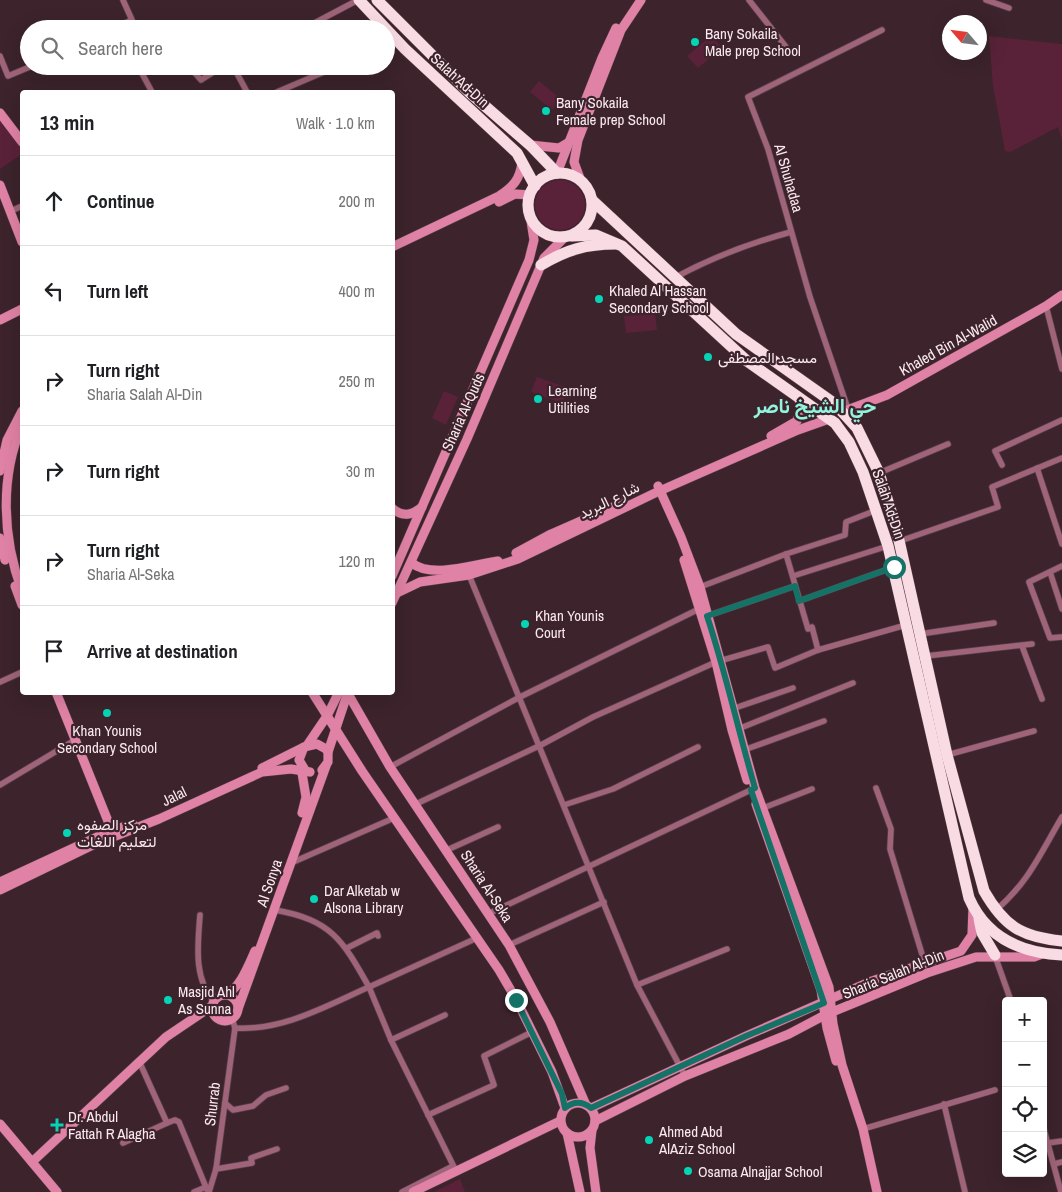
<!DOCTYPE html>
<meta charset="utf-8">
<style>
body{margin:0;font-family:"Archivo Narrow",Vazirmatn,sans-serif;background:#f2f2f2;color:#202124}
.controls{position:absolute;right:15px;bottom:15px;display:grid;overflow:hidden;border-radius:5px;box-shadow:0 5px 20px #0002}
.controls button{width:45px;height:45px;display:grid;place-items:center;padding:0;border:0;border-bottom:1px solid #e0e0e0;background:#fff;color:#202124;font:25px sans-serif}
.compass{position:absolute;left:942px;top:15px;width:45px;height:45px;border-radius:50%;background:#fff;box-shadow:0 5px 20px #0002;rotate:298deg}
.stop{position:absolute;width:15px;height:15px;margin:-11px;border:4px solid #147266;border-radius:50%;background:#fff}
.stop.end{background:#147266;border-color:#fff;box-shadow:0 1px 5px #0008}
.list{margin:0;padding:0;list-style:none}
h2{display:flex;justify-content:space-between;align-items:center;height:65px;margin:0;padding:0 20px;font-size:21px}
h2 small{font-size:16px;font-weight:400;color:#757577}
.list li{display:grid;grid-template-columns:32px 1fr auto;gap:15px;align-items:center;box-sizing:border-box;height:90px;padding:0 20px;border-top:1px solid #e0e0e0}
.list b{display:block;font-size:19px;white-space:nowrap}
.list p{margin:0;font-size:16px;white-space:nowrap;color:#757577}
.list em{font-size:16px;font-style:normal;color:#757577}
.icon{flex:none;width:28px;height:28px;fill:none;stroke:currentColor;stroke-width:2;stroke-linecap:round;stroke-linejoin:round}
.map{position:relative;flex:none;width:1062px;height:1192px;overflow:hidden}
.search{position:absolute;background:#fff;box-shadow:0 5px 20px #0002;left:20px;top:20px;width:375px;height:55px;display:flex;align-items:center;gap:12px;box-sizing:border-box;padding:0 18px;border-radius:28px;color:#757577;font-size:19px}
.panel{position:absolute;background:#fff;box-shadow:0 5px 20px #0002;left:20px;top:90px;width:375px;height:605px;border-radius:5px}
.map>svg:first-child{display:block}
.green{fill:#592239}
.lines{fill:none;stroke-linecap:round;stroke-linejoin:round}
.street-casing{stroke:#573f47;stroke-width:7}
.secondary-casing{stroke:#573f47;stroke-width:10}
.highway-casing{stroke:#573f47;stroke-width:12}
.street{stroke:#9f6479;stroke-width:5.5}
.secondary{stroke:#e082a5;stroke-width:9}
.highway{stroke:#f9dbe4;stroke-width:11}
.route{stroke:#147266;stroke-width:6}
.poi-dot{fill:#05d5b6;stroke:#3c232c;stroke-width:2}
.labels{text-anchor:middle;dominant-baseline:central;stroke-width:4.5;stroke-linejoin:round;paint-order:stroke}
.poi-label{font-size:15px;fill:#fbe9ef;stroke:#3c232c;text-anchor:start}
.street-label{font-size:15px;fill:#fbe9ef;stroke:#3c232c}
.district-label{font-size:20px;font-weight:bold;fill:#91f5dd;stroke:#3c232c}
</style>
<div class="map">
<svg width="1062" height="1192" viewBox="0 0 1062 1192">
<rect width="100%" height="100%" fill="#3c232c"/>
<g class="green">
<polygon points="712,35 722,48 698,68 687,56"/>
<polygon points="989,36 1062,44 1062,141 1058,127 1010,152 1005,151 993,86"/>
<polygon points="539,81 561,99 552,110 530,92"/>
<polygon points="0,117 22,146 22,154 0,169"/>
<circle cx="560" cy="205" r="25"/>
<polygon points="655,314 657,330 626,333 624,316"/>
<polygon points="537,377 568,388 563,404 531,392"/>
<polygon points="444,391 458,397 446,425 432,418"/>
<polygon points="460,1179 465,1192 434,1192"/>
</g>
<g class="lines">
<defs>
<g id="street">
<polyline points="749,0 786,47"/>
<polyline points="986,0 1009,8"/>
<polyline points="112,29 132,20 123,0"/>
<polyline points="303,29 358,0"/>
<polyline points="0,56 8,76 32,66"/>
<polyline points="138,66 152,92"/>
<polyline points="233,66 247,92"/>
<polyline points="178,67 194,72 201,80 223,66"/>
<polyline points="277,92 338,66"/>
<polyline points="11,211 22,206"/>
<path d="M676,277C713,257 750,243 791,232"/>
<polyline points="1046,306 1062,369"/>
<polyline points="848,409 810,297 768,149 748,97 882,30"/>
<polyline points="1002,465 995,451 1062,420"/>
<polyline points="1037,468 1062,544"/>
<polyline points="879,473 948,444"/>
<polyline points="900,541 998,507 992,487 1062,458"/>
<polyline points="786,554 808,629 812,627 818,650"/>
<polyline points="1062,566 1029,582 1050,638 1062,637"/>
<polyline points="1050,572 1062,609"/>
<polyline points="469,575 637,985 685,1076"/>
<polyline points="793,576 888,546"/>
<polyline points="700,587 786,554 845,535 846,522 877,510"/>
<polyline points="799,601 894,567"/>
<polyline points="707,616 795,586"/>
<polyline points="920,634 994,623"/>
<polyline points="1022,646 1042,699"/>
<polyline points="926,656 1032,644"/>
<polyline points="0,682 22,672"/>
<polyline points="735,708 793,688"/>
<polyline points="738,729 853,683"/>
<polyline points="744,750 824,721"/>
<polyline points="947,755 1034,731"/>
<polyline points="390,767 520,697 701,608"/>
<polyline points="0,785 75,740"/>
<polyline points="876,788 891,829 890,849 925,964"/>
<polyline points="416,804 541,745 593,717 716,662 768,647 775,668 818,650 906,625"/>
<polyline points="564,805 613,789 698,747"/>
<polyline points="763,808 812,789"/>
<polyline points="447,850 498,827"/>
<polyline points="291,863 394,818"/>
<path d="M995,911C1029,882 1040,854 1062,817"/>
<polyline points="490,913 755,788"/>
<path d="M200,915C198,943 193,979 214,1001"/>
<polyline points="509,945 604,902"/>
<polyline points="347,948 377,933 378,936"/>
<polyline points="995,956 1011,1001"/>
<polyline points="637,985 727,949"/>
<path d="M235,1028C283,1031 326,1006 369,987C342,939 331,920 275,910"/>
<polyline points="391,1040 445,1015"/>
<polyline points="225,1103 233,1110 253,1106 266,1095 286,1088"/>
<polyline points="944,1104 965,1192"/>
<polyline points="428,1115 494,1085 484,1056 532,1032"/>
<polyline points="167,1123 175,1120 179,1122 208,1192"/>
<polyline points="1043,1126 1061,1192"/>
<polyline points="863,1129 995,1090"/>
<polyline points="123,1143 167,1123 139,1061"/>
<polyline points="1048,1143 1062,1141"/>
<polyline points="1054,1164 1062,1162"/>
<polyline points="216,1169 252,1163 251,1158 277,1149"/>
<polyline points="456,1171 391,1040 369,987 477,938"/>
<polyline points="194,1192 206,1187"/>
<polyline points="209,1192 216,1169 235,1028 232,1018"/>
<polyline points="402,1192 453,1166"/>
</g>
<g id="secondary">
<polyline points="0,113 22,142"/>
<polyline points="530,145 559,148 569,142"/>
<polyline points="557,173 602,58 616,28"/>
<polyline points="581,181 574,162 578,140 621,30 641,0"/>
<polyline points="0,185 22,242"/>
<polyline points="499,202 515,194 530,195"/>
<path d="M392,247L499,196C514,186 520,179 522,162"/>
<polyline points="0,320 22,309"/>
<polyline points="842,412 887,395 1046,306 1062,295"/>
<path d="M22,425C0,477 2,537 22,591"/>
<polyline points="771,436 797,421 801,407 798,396"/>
<polyline points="0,471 7,440 22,411"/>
<polyline points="658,486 681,537 700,587 755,788 829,987 833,1024 842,1065 863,1129 877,1192"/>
<path d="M392,508C403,518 412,515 422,507"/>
<polyline points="0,538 5,560"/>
<polyline points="516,553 551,534 622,503"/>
<polyline points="684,560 716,662 732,730 747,780"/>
<path d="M412,563C431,579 475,564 498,561"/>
<polyline points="392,576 529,260 534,240 530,215"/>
<polyline points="15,586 22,605"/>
<polyline points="397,593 420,582 469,575 518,559 655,493 798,430 829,419"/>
<polyline points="392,603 467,439 544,258 565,237"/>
<polyline points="56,692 114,836"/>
<polyline points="312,692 362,771 499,970 516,999 552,1072 565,1108"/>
<polyline points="347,692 390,767 509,945 550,1022 586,1105"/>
<polyline points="308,744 327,716 339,692"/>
<polyline points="301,767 306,797 302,813"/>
<polyline points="262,768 304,747"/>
<polyline points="305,770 299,760 304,747 317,744 326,749 328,752"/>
<polyline points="322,770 328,762 328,752 348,692"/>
<polyline points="756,804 821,990 827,1028 836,1061"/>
<polyline points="0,882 112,830 133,824"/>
<polyline points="0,890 95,844 159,819 262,772 291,769 310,772"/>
<path d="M225,995C240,989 249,964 255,951"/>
<circle cx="225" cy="1008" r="13"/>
<polyline points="238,1009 326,766"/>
<circle cx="578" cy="1120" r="17"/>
<polyline points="591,1108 746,1036 869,982 961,951 972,935 973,907"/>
<polyline points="595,1121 685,1076 789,1034 825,1015 927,973 976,957 1034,957 1042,954"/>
<polyline points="0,1124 57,1192"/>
<polyline points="592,1130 590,1148 596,1192"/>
<polyline points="567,1133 580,1192"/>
<polyline points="32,1162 166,1037 212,1006"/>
<polyline points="413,1192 560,1121"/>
</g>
<g id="highway">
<polyline points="359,0 405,49 517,153 535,186"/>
<polyline points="377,0 470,93 530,145 557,173"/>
<circle cx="560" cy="205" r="32"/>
<path d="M592,200L736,334L835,404L857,428L879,473L896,527L947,755L984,891C1004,926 1021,937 1062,941"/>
<path d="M571,236L596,235L622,246L747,361L835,423L849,442L863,472L888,546L969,898C986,937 1021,953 1062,955"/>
<path d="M541,265C566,250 586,244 615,244"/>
<polyline points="979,919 982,933 995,955"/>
</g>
</defs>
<use href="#street" class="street-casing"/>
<use href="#secondary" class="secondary-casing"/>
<use href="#highway" class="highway-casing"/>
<use href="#street" class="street"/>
<use href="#secondary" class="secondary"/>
<use href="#highway" class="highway"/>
</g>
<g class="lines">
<path class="route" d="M516,1000L562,1094L565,1108C574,1101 582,1101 591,1108L746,1036L824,1003L751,790L755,788C738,730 726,673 707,616L795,586L799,601L894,567"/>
</g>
<g class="poi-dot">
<circle cx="695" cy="42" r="5"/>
<circle cx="546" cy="111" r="5"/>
<circle cx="599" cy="299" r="5"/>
<circle cx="708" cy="357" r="5"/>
<circle cx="538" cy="399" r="5"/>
<circle cx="525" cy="624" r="5"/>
<circle cx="107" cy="713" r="5"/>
<circle cx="67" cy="833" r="5"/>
<circle cx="314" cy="899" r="5"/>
<circle cx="168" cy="1000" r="5"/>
<path d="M54.5 1117.5h5v5h5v5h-5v5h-5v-5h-5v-5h5z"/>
<circle cx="649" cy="1140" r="5"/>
<circle cx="688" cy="1171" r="5"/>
</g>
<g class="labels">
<g class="poi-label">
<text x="705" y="33">Bany Sokaila<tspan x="705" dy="17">Male prep School</tspan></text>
<text x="556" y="102">Bany Sokaila<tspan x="556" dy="17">Female prep School</tspan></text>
<text x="609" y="290">Khaled Al Hassan<tspan x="609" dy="17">Secondary School</tspan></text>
<text x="718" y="357">مسجد المصطفى</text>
<text x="548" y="390">Learning<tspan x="548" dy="17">Utilities</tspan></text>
<text x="535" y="615">Khan Younis<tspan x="535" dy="17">Court</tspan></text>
<text x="107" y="730" text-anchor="middle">Khan Younis<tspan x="107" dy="17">Secondary School</tspan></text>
<text x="77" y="824">مركز الصفوه<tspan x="77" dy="17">لتعليم اللغات</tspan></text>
<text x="324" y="890">Dar Alketab w<tspan x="324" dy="17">Alsona Library</tspan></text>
<text x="178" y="991">Masjid Ahl<tspan x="178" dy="17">As Sunna</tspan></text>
<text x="68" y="1116">Dr. Abdul<tspan x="68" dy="17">Fattah R Alagha</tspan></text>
<text x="659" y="1131">Ahmed Abd<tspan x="659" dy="17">AlAziz School</tspan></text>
<text x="698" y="1171">Osama Alnajjar School</text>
</g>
<g class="street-label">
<text transform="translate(460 80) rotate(42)">Salah Ad-Din</text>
<text transform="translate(789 178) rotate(74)">Al Shuhadaa</text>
<text transform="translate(948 345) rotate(-29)">Khaled Bin Al-Walid</text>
<text transform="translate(463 412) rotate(-66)">Sharia Al-Quds</text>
<text transform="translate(609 500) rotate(-26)">شارع البريد</text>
<text transform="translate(889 504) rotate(71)">Salah Ad-Din</text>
<text transform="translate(174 796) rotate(-26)">Jalal</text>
<text transform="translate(269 883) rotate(-71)">Al Sonya</text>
<text transform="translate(487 886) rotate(57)">Sharia Al-Seka</text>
<text transform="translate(893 974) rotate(-22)">Sharia Salah Al-Din</text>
<text transform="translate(212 1104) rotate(-83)">Shurrab</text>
</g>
<g class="district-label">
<text x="815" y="405">حي الشيخ ناصر</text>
</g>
</g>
</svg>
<div class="controls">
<button>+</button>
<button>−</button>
<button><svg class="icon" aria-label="locate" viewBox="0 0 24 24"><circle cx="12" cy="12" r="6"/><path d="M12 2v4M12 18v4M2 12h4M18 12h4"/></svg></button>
<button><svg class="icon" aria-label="layers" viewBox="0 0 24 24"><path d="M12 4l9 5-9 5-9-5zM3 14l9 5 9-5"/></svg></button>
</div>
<svg class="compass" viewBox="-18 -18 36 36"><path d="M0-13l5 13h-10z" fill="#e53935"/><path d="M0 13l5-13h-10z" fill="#757577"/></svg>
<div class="stop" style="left:894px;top:567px"></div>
<div class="stop end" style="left:516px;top:1000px"></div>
<div class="search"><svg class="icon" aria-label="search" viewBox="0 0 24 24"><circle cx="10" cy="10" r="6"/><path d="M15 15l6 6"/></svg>Search here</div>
<section class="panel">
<h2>13 min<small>Walk · 1.0 km</small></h2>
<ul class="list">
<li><svg class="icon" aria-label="ahead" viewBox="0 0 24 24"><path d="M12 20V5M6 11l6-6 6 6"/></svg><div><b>Continue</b></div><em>200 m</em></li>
<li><svg class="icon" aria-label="left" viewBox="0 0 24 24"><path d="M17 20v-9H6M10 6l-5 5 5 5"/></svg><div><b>Turn left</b></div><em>400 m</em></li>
<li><svg class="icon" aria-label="right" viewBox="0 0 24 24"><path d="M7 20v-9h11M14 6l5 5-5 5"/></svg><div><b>Turn right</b><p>Sharia Salah Al-Din</p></div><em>250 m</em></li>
<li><svg class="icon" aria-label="right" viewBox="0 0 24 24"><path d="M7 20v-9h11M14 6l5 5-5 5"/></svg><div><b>Turn right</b></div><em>30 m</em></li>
<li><svg class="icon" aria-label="right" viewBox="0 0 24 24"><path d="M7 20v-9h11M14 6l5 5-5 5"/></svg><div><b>Turn right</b><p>Sharia Al-Seka</p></div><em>120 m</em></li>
<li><svg class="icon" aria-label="arrive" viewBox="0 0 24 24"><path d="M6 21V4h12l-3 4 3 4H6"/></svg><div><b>Arrive at destination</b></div></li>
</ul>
</section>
</div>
